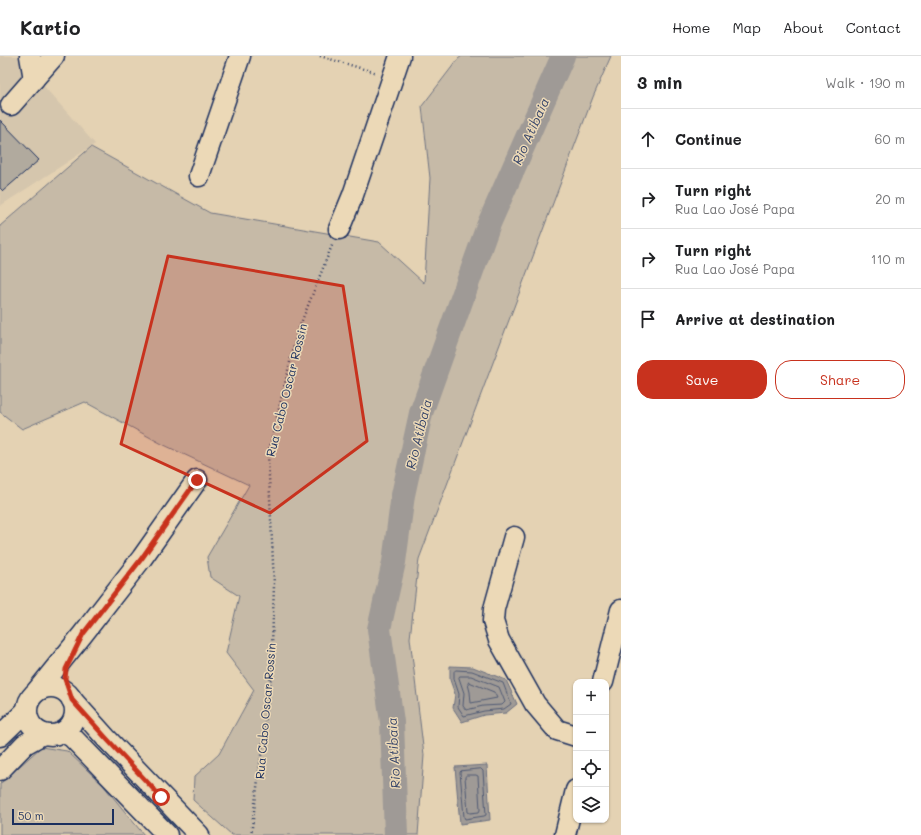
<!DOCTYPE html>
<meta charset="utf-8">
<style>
body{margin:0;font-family:Mali,sans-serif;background:#f6f6f6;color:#202124}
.controls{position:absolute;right:12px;bottom:12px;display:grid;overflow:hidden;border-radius:8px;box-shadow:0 1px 3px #0004}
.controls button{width:36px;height:36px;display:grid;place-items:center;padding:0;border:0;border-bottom:1px solid #e0e0e0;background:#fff;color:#202124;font:20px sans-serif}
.scale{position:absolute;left:12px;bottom:10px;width:102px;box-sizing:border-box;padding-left:4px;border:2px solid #1b2f5e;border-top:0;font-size:11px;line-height:14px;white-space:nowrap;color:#1b2f5e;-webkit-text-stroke:3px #ecd9b7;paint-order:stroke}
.stop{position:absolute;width:12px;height:12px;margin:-9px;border:3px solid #c8321e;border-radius:50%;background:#fff}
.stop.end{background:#c8321e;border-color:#fff;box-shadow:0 1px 4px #0008}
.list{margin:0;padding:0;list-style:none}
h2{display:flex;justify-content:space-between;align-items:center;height:52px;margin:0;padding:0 16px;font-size:17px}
h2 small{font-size:13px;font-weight:400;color:#757577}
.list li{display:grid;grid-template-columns:26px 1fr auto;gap:12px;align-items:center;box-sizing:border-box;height:60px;padding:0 16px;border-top:1px solid #e0e0e0}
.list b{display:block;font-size:15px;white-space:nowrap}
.list p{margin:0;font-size:13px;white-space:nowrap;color:#757577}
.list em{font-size:13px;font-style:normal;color:#757577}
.actions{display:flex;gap:8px;padding:12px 16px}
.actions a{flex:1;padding:9px 0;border:1px solid #c8321e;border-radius:16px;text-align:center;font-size:14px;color:#c8321e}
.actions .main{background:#c8321e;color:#fff}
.icon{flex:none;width:22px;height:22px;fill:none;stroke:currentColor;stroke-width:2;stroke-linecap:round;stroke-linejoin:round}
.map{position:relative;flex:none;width:621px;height:779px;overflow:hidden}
header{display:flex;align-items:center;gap:24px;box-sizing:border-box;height:56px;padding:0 20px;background:#fff;border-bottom:1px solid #e0e0e0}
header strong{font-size:19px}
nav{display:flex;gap:22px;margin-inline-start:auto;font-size:14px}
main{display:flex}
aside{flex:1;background:#fff}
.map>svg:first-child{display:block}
.built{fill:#d5c6ad}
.green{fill:#c6baa7;stroke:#707482}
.water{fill:#9f9a96;stroke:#6a6f80}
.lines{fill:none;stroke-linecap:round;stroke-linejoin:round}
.shore{stroke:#505a74;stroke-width:1}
.river{stroke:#9f9a96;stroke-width:24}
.building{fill:#b1aa9e;stroke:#1b2f5e}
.minor-casing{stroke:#1b2f5e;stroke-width:23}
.path{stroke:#1b2f5e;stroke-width:2.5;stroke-dasharray:1 3;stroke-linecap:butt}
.minor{stroke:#ecd9b7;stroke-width:20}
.route{stroke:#c8321e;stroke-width:5}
.marked{fill:#c8321e;fill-opacity:0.2;stroke:#c8321e;stroke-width:3;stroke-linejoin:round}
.labels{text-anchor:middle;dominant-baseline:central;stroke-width:3;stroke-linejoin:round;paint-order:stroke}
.street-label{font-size:12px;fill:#1b2f5e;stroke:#ecd9b7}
.water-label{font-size:13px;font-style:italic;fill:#354469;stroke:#ecd9b7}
</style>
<header>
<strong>Kartio</strong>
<nav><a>Home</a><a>Map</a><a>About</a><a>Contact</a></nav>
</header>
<main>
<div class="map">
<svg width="621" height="779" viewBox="0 0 621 779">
<rect width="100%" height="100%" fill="#e4d2b3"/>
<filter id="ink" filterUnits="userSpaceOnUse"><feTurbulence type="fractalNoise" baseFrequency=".025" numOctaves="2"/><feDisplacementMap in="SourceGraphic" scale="8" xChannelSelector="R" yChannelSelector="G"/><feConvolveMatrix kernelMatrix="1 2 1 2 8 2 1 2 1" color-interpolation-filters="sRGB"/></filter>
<g filter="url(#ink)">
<polygon class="built" points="0,0 17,0 95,88 0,150"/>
<g class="green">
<polygon points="462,0 611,0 593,41 419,503 410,582 424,699 418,779 232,779 193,744 194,721 219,698 254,634 226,597 239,540 210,521 207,501 249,429 162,388 85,346 22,373 0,356 0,170 91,91 210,157 379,186 424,227 430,122 422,50 458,3"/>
<polygon points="41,691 67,695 103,729 144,779 0,779 0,728"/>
</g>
<g class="water">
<polygon points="450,610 473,611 506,624 517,648 506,657 484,659 462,666 453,652 455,638 450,624"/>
<polygon points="487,709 490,764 460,768 455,711"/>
</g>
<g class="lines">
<g class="shore">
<polygon points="456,614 472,615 503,627 511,648 504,653 484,655 464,660 458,651 459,638 454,623 454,616"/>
<polygon points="460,620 471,620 499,631 505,646 502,649 483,650 466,654 463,650 464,637 459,622"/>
<polygon points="469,626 494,636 497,642 471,647 470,636 468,628"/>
<polygon points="481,713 483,715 486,759 484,760 465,763 464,761 460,716 461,715"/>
<polygon points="467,719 476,719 478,720 480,754 479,756 470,757 468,756 465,721"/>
</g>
<polyline class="river" points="396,779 392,666 379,573 394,506 403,439 421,357 488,170 563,0"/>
</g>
<polygon class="building" points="0,64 39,104 3,135 0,132"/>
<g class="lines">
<defs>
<g id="minor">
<polyline points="30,0 34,23"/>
<polyline points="11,49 54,0"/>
<polyline points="199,120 240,0"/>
<polyline points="339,173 353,139 400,0"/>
<polyline points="514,481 494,553 493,565 499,584 535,648 557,674 576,680"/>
<polyline points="603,626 621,554"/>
<circle cx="51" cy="655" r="24"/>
<polyline points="37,635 83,578 142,502 197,424"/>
<polyline points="72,644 106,682 199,779"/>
<polyline points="63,676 72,681 167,779"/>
<polyline points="0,680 26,655"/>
<polyline points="0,714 25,688 43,678"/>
<polyline points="565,779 576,734"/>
</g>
</defs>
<use href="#minor" class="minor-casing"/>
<g class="path">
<polyline points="320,0 377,17"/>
<polyline points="251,779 271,621 274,529 268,398 297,277 333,187"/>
</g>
<use href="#minor" class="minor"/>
</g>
</g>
<g class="lines" filter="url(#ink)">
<polyline class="route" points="161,741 106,682 72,644 65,623 66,613 83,578 142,502 197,424"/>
</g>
<path class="marked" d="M168,200L343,230L367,385L270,457L121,388Z"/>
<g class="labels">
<g class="street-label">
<text transform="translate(286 334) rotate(-76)">Rua Cabo Oscar Rossin</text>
<text transform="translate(265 655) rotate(-85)">Rua Cabo Oscar Rossin</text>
</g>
<g class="water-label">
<text transform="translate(530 75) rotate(-66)">Rio Atibaia</text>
<text transform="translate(418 378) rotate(-76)">Rio Atibaia</text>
<text transform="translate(393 697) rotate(-93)">Rio Atibaia</text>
</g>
</g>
</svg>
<div class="controls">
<button>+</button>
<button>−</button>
<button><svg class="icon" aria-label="locate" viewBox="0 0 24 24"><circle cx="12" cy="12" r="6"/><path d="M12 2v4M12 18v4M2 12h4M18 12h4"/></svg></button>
<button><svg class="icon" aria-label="layers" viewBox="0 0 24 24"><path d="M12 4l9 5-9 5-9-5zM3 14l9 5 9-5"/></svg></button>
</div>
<div class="scale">50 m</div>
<div class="stop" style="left:161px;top:741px"></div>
<div class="stop end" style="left:197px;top:424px"></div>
</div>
<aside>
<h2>3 min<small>Walk · 190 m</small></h2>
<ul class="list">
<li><svg class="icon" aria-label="ahead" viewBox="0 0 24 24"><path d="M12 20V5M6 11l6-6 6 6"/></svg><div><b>Continue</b></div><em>60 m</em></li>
<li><svg class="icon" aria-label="right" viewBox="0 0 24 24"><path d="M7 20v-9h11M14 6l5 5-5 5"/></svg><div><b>Turn right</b><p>Rua Lao José Papa</p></div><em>20 m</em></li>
<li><svg class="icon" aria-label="right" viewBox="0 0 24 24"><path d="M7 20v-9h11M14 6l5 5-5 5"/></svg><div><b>Turn right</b><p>Rua Lao José Papa</p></div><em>110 m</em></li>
<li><svg class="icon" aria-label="arrive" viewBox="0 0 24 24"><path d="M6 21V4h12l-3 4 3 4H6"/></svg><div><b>Arrive at destination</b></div></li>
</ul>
<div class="actions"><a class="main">Save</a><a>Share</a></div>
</aside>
</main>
